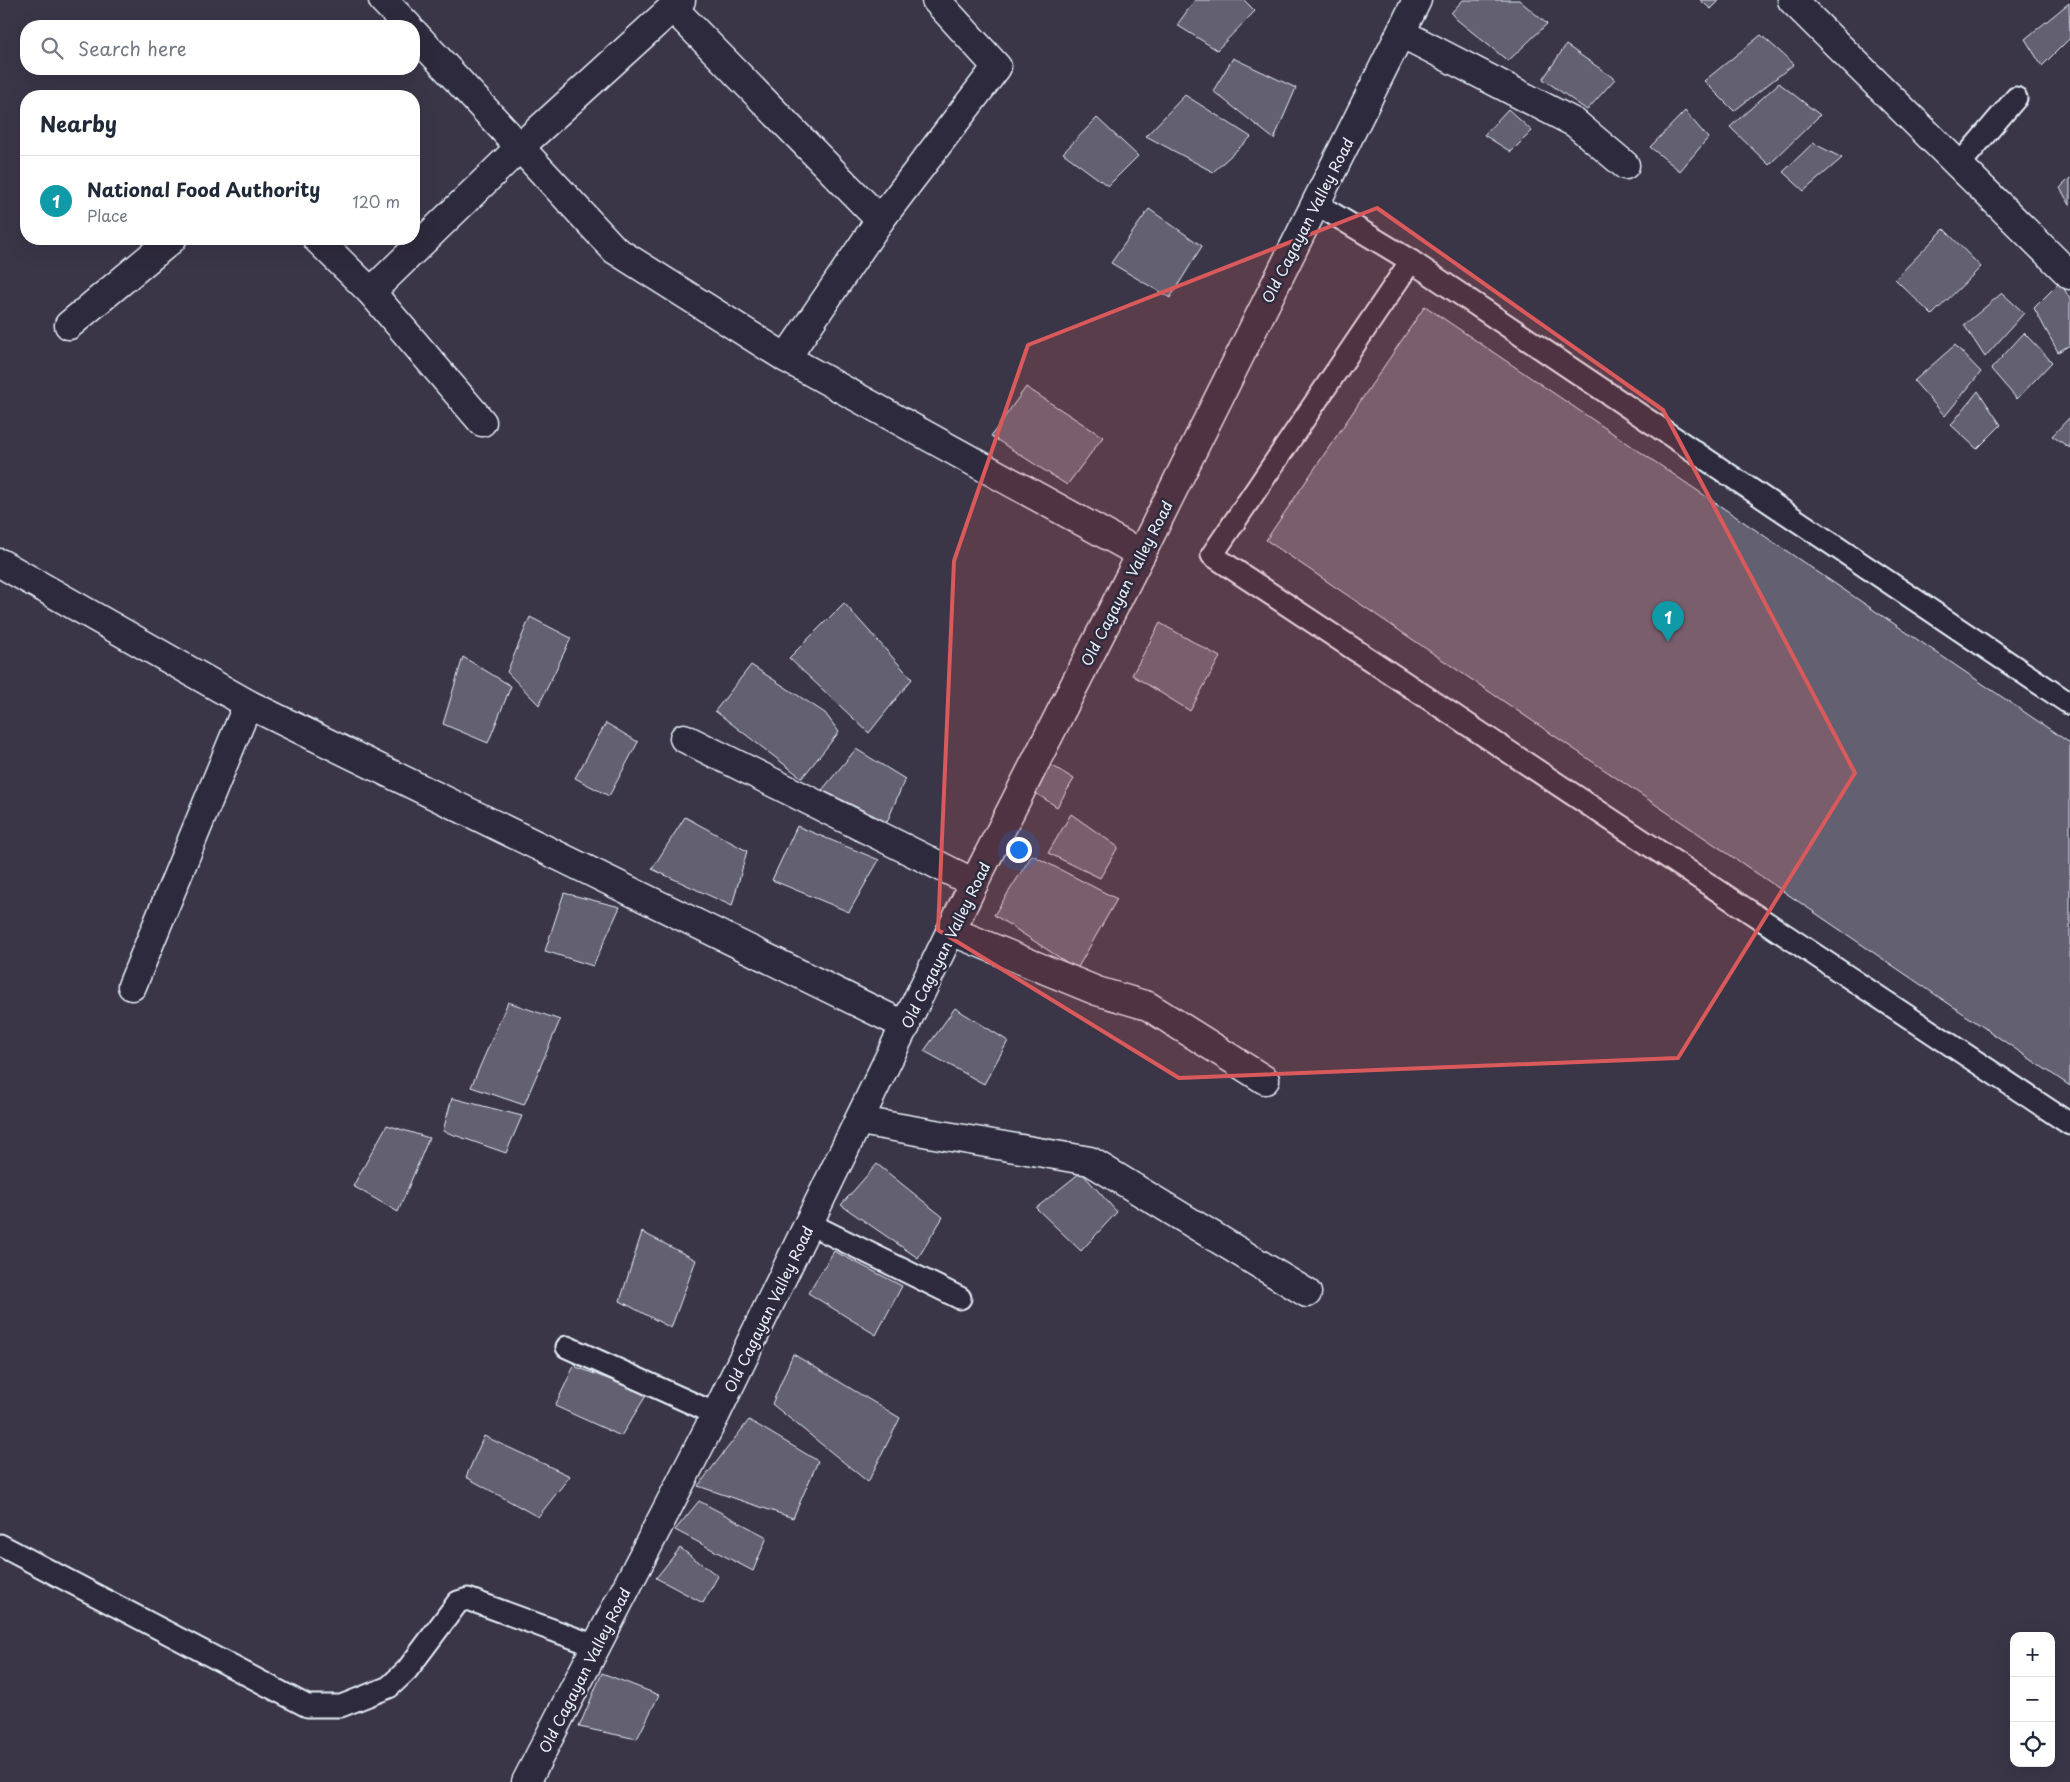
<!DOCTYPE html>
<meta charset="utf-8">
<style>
body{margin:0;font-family:"Playpen Sans",sans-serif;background:#f6f6f7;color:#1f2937}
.controls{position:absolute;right:15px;bottom:15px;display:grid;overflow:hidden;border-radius:10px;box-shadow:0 5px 20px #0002}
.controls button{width:45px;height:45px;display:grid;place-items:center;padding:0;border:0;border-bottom:1px solid #e0e1e3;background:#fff;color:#1f2937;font:25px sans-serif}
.you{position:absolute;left:1018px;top:849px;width:18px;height:18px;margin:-12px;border:4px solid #fff;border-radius:50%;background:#1a73e8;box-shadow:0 0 0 8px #1a73e833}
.badge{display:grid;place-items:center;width:32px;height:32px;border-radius:50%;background:#1a73e8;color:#fff;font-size:16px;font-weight:700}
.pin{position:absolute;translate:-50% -41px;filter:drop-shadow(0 1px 2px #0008)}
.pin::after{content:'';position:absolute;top:26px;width:18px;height:15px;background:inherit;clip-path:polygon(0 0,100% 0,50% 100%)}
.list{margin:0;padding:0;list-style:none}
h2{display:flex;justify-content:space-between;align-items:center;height:65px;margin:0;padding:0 20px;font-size:21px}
h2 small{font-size:16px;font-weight:400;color:#747a83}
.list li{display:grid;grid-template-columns:32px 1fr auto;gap:15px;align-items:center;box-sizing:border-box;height:90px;padding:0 20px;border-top:1px solid #e0e1e3}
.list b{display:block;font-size:19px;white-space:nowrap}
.list p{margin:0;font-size:16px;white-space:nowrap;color:#747a83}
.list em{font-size:16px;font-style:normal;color:#747a83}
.icon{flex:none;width:28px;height:28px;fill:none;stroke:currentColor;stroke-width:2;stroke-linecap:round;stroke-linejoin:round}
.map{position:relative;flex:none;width:2070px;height:1782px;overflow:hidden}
.search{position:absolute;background:#fff;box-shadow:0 5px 20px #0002;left:20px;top:20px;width:400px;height:55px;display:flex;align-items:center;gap:12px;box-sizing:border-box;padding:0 18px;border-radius:20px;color:#747a83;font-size:19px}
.panel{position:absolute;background:#fff;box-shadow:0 5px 20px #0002;left:20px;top:90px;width:400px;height:155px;border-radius:20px}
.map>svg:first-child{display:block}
.building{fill:#636171;stroke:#e8f1f8}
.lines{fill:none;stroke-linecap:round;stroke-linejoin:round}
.service-casing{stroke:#e8f1f8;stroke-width:25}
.minor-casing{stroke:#e8f1f8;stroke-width:31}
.secondary-casing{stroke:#e8f1f8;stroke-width:31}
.service{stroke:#2f2a3d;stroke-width:21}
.minor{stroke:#2f2a3d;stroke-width:28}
.secondary{stroke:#2f2a3d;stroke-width:28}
.marked{fill:#da5a5c;fill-opacity:0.2;stroke:#da5a5c;stroke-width:4;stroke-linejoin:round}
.labels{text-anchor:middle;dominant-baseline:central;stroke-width:5;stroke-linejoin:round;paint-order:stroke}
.street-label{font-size:15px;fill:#e8f1f8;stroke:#2f2a3d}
</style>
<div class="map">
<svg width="2070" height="1782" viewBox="0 0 2070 1782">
<rect width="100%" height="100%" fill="#3a3648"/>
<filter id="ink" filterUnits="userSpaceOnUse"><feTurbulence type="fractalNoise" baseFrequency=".02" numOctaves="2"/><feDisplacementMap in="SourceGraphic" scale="10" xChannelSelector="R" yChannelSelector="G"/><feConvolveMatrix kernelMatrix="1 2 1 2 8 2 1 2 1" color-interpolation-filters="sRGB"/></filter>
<g filter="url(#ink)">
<g class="building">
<polygon points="1195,0 1244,0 1255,11 1217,50 1177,25"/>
<polygon points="1463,0 1519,0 1547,24 1508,61 1456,19 1451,13"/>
<polygon points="1700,0 1720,0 1711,9"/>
<polygon points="2069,3 2070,38 2042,66 2025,39"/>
<polygon points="1761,35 1794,64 1734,111 1704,81"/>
<polygon points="1566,45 1615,79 1587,110 1543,79"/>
<polygon points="1233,58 1296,88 1274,139 1213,91"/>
<polygon points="1779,83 1820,115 1769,165 1730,127"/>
<polygon points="1185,95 1251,137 1213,172 1146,136"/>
<polygon points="1508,109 1532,131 1511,152 1484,135"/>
<polygon points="1685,111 1708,138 1680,171 1650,147"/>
<polygon points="1097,118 1138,156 1108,186 1063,153"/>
<polygon points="1813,143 1842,158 1804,191 1783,172"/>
<polygon points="2070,178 2070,205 2060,188"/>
<polygon points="1149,209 1202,246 1170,298 1111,263"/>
<polygon points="1944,229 1981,267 1932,315 1895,279"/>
<polygon points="2060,282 2070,299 2070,345 2058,352 2034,308"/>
<polygon points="2002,293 2024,313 1985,357 1964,325"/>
<polygon points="1425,306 2070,743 2070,1086 1266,540"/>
<polygon points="2024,333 2052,362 2017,399 1991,369"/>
<polygon points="1955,345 1981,372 1945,416 1914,381"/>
<polygon points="1026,387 1103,437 1067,485 991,436"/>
<polygon points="1978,391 2001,425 1977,449 1951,425"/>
<polygon points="2070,417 2070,448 2052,436"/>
<polygon points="844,603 912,679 869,733 789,658"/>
<polygon points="530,617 571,638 539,705 507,672"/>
<polygon points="1160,623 1220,657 1190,711 1132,675"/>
<polygon points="463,657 511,686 488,743 443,724"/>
<polygon points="751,665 825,713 839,732 802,778 715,711"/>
<polygon points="606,723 638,742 609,796 575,778"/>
<polygon points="856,749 905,779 887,822 822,790"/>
<polygon points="1048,763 1074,779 1057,807 1034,792"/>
<polygon points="1071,814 1118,847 1100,878 1048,853"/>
<polygon points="685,817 747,851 732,906 652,869"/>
<polygon points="797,826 879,860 849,912 772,880"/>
<polygon points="1032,855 1117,899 1077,969 994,915"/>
<polygon points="564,893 620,907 593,966 545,951"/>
<polygon points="508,1002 560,1020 524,1105 471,1087"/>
<polygon points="955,1008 1008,1041 984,1084 924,1051"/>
<polygon points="452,1098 522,1116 506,1153 443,1131"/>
<polygon points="387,1125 429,1138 398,1212 353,1186"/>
<polygon points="877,1164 943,1217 918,1258 841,1205"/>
<polygon points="1081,1172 1117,1212 1081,1251 1036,1208"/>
<polygon points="642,1232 696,1260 671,1328 620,1301"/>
<polygon points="834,1251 902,1286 876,1335 808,1293"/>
<polygon points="793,1354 900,1418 868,1482 772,1404"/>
<polygon points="574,1366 647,1394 621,1436 555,1406"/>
<polygon points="749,1420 818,1461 793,1518 698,1486"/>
<polygon points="484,1436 570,1476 538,1517 466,1477"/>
<polygon points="699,1501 767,1537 753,1571 675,1530"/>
<polygon points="680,1548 718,1576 703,1603 656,1578"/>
<polygon points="602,1673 659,1695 637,1739 579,1727"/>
</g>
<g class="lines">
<defs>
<g id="service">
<polyline points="1959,165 2016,98"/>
<polyline points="1315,203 1411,261 2070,704"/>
<polyline points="1411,261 1212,555 2070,1124"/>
<polyline points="810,1224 960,1298"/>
<polyline points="567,1347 716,1414"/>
<polyline points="0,1545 307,1706 341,1706 389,1687 407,1670 458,1602 468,1599 596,1646"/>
</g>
<g id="minor">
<polyline points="383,0 408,26"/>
<polyline points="1792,0 2070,275"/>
<polyline points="673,8 880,220 997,67 936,0"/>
<polyline points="414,33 615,250 786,358 1141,554"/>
<polyline points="1401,33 1575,123 1625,165"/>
<polyline points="317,239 371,292 521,146 681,0"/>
<polyline points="371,292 482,422"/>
<polyline points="69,325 172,239"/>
<polyline points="786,358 880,220"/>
<polyline points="0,563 248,704 906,1026"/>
<polyline points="684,738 974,883"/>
<polyline points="951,931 1097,991 1148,1006 1265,1080"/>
<polyline points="132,986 248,704"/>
<polyline points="860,1121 1090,1161 1307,1293"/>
</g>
<polyline id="secondary" points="526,1782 716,1414 974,883 1141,554 1417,0"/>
</defs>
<use href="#service" class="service-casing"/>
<use href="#minor" class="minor-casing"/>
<use href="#secondary" class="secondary-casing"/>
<use href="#service" class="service"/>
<use href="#minor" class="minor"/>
<use href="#secondary" class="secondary"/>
</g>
</g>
<path class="marked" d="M1377,208L1663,410L1855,773L1678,1058L1179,1078L938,930L954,561L1028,345Z"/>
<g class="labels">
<g class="street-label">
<text transform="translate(1307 220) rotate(-63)">Old Cagayan Valley Road</text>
<text transform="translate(1126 583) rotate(-63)">Old Cagayan Valley Road</text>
<text transform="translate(945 945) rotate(-64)">Old Cagayan Valley Road</text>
<text transform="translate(768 1309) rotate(-64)">Old Cagayan Valley Road</text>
<text transform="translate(584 1670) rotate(-63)">Old Cagayan Valley Road</text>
</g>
</g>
</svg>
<div class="controls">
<button>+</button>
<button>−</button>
<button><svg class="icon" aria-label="locate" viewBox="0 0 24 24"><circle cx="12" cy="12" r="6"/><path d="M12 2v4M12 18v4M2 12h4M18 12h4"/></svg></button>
</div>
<div class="you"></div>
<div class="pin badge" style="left:1668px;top:642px;background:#0f9aa8">1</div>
<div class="search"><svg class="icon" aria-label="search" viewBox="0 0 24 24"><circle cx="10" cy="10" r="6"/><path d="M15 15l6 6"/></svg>Search here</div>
<section class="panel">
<h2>Nearby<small></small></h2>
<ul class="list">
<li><span class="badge" style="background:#0f9aa8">1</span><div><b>National Food Authority</b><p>Place</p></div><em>120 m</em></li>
</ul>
</section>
</div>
